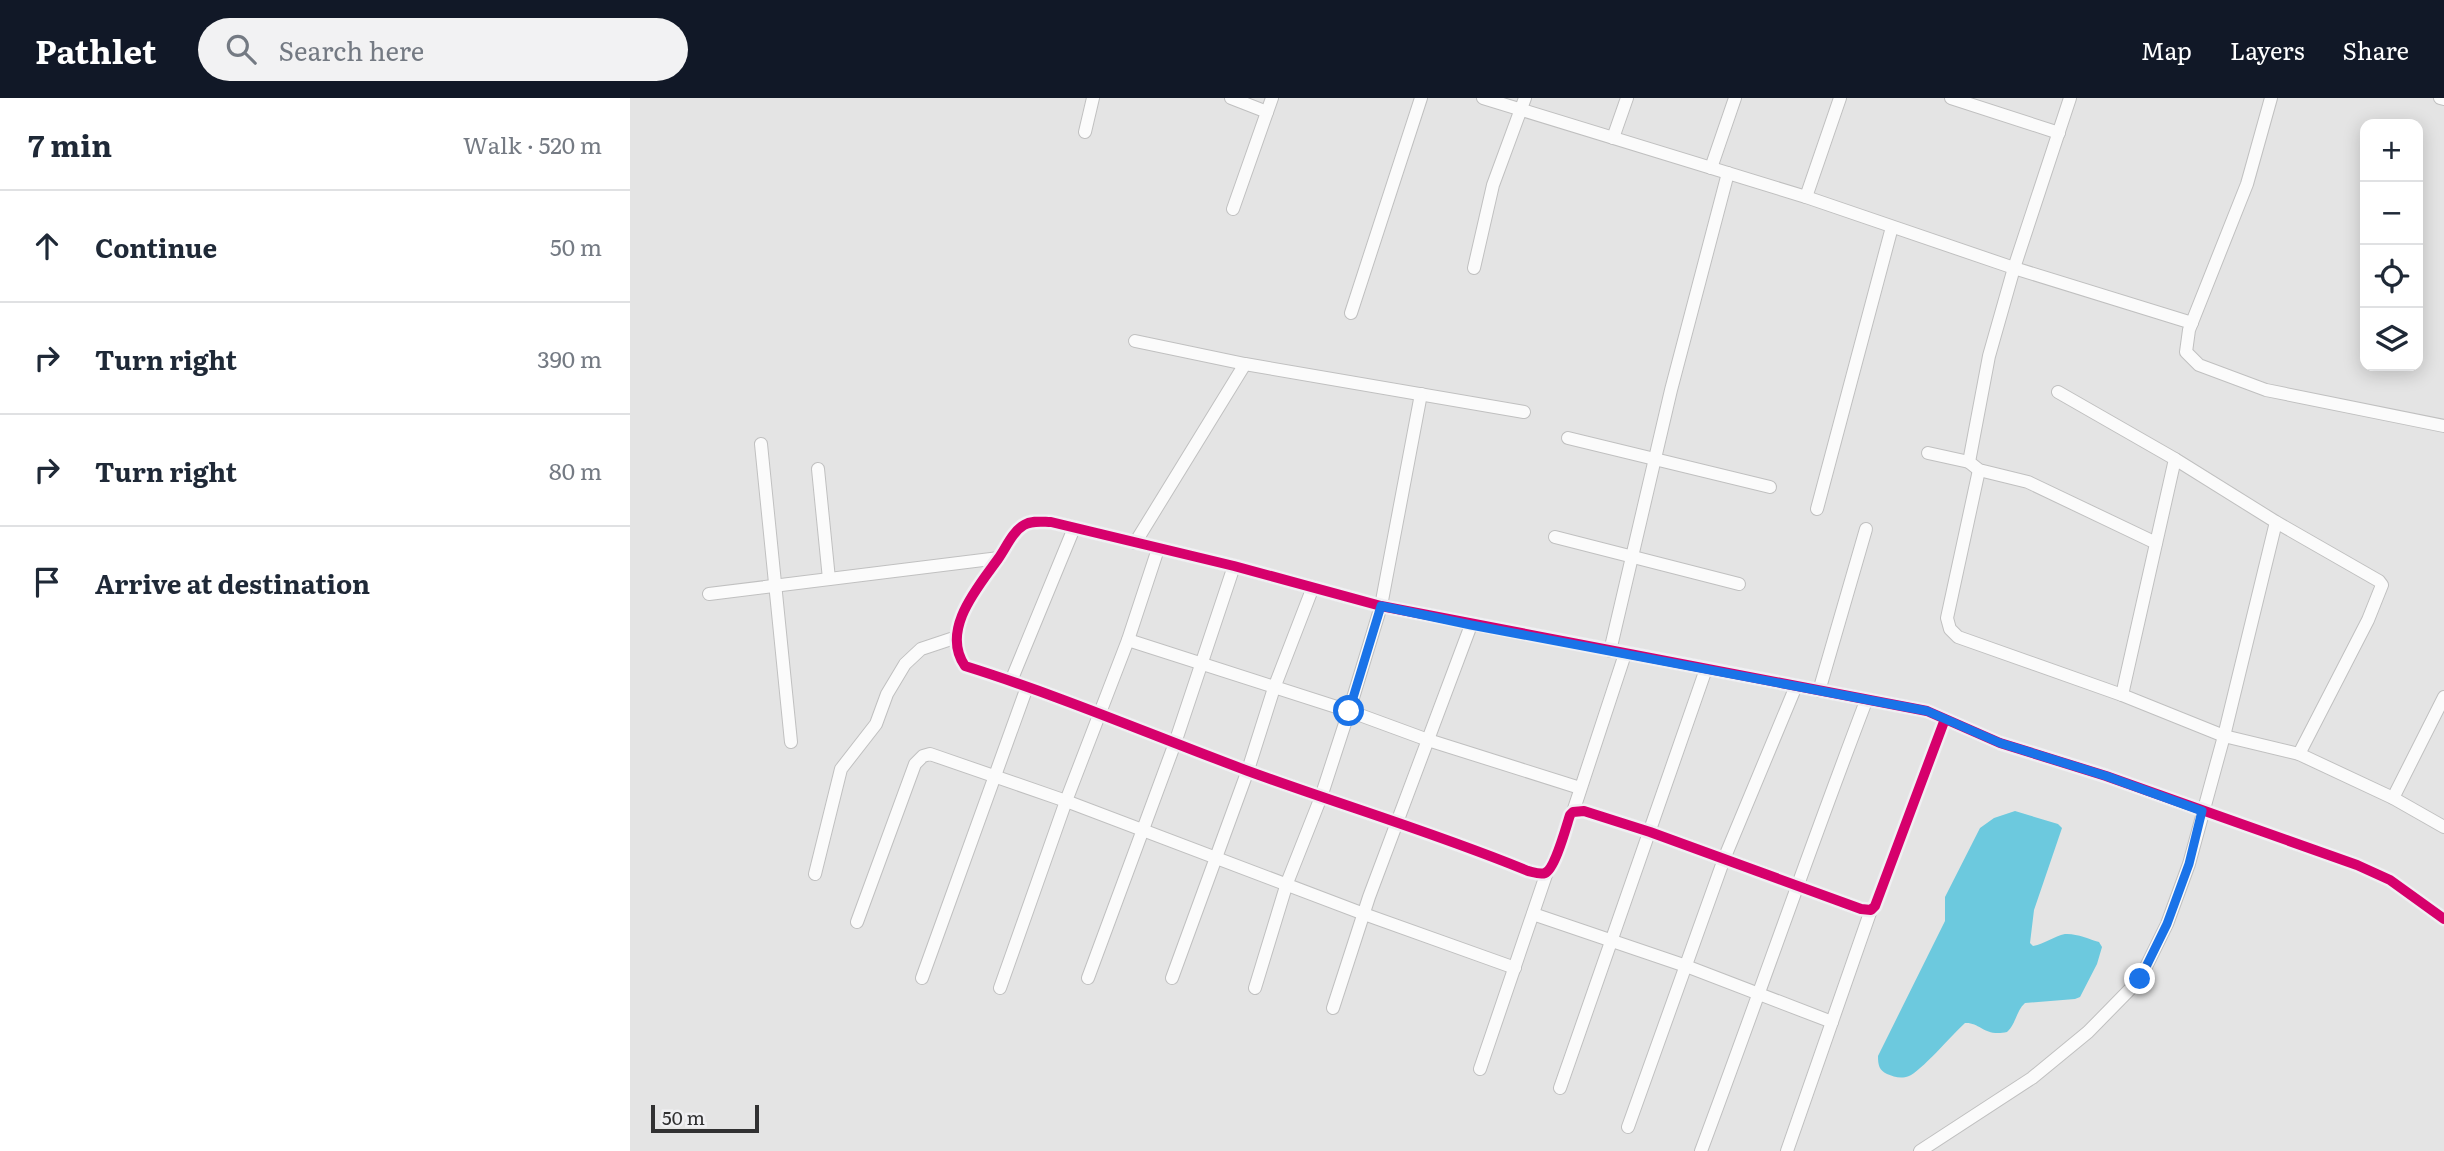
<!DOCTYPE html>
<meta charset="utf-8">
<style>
body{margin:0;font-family:Literata,serif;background:#f2f2f3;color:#1f2937}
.controls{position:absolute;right:21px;top:21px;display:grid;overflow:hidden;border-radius:14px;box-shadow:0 4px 18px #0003}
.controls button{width:63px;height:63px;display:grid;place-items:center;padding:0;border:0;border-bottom:2px solid #e0e1e3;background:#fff;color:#1f2937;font:35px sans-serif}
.scale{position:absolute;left:21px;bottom:18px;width:108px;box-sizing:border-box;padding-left:7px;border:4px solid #313132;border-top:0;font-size:19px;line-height:24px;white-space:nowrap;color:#313132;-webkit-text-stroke:5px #f0f0f3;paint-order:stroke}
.stop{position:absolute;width:21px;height:21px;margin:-16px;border:5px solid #1a73e8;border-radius:50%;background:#fff}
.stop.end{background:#1a73e8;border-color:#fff;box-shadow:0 2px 7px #0008}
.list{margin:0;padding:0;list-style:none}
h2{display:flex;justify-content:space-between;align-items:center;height:91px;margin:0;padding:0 28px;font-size:30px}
h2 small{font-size:23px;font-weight:400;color:#747a83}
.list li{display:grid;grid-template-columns:46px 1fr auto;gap:21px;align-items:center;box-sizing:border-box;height:112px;padding:0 28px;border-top:2px solid #e0e1e3}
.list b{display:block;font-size:26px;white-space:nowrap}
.list em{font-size:23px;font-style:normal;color:#747a83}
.icon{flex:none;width:38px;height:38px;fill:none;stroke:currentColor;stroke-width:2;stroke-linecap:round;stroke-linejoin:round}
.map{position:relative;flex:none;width:1814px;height:1053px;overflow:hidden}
header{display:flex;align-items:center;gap:42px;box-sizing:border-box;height:98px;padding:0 35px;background:#111827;color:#fff}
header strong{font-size:33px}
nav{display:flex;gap:38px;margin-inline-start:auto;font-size:24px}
.search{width:490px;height:63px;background:#f2f2f3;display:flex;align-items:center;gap:18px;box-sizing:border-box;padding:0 24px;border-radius:38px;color:#747a83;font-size:26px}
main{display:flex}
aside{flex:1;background:#fff}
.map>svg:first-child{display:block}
.water{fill:#6cc9de}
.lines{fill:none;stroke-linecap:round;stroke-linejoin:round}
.street-casing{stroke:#c0c0c0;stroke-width:14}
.street{stroke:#fbfbfb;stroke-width:12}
.cycleway-casing{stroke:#f0f0f3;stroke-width:15}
.cycleway{stroke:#d6006c;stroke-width:10}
.route{stroke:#1a73e8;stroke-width:9}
</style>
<header>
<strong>Pathlet</strong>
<div class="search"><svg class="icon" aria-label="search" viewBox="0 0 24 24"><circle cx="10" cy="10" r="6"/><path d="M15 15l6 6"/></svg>Search here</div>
<nav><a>Map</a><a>Layers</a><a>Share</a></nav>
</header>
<main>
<aside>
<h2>7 min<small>Walk · 520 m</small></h2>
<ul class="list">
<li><svg class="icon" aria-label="ahead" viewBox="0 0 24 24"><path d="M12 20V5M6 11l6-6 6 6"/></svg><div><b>Continue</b></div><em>50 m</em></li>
<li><svg class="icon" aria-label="right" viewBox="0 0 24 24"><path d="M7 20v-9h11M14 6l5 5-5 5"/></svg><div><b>Turn right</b></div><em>390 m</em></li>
<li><svg class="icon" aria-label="right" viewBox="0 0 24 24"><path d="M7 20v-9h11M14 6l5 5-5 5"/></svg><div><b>Turn right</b></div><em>80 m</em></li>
<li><svg class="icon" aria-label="arrive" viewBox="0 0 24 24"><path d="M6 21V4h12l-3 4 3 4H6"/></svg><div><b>Arrive at destination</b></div></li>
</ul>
</aside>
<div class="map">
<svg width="1814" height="1053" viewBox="0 0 1814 1053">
<rect width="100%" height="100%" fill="#e4e4e4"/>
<path class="water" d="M1385,713L1428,726L1432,730L1404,812L1400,845L1403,848C1415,846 1424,838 1435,836C1446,835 1459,841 1469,844L1472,849L1467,866L1450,899L1445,901L1395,905C1386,913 1386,926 1377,934C1354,939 1350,924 1335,925C1324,935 1289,975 1279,978C1271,981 1264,979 1257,976C1249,972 1248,967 1248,958L1315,823V799L1350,730L1364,720Z"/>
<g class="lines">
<defs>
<g id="street">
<polyline points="601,0 637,14"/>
<polyline points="853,0 1176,99 1384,170 1562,225"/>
<polyline points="1321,0 1429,35"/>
<polyline points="1440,0 1384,170 1359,258 1339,364 1349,372 1398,384 1526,445"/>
<polyline points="1641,0 1617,86 1559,232 1556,254 1569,267 1636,292 1814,328"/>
<polyline points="1810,0 1814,1"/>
<polyline points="455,34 463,0"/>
<polyline points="983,40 997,0"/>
<polyline points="1081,70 1105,0"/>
<polyline points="1176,99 1210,0"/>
<polyline points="603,111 642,0"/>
<polyline points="844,170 863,87 895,0"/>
<polyline points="721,215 791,0"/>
<polyline points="505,243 615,266"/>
<polyline points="1428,294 1545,361 1646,424 1749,483 1752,487 1738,522 1669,656"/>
<polyline points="938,340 1140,389"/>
<polyline points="131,346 161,644"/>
<polyline points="1298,355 1339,364"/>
<polyline points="188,371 199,481"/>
<polyline points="1349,372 1317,520 1320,531 1328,539 1492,597 1594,638 1669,656 1763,700 1814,729"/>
<polyline points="1187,411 1262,129"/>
<polyline points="925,439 1109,486"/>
<polyline points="505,445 615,266 894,314"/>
<polyline points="79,496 369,460"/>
<polyline points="498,542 719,613 798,642 950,690"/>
<polyline points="980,553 1041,292 1098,75"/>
<polyline points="381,583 444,430"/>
<polyline points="1189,593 1236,431"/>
<polyline points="1492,597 1545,361"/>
<path d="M1315,621L1245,808L1241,812L1231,811L1020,734L954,713L943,714L940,717C936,729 925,771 915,775C910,777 903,774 898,773C806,735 711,707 618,673C524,638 431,598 335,568C310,532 348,489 368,461C376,450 382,434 394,427C402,422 413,424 421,424L604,468L751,508L1297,613L1370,645L1476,678L1727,767L1760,782L1814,821"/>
<polyline points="1763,700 1814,599"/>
<polyline points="943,714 995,556"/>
<polyline points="185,776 211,671 246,626 257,596 275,566 291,551 327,539"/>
<polyline points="903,816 1056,868 1202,924"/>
<polyline points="227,824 285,666 293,658 300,656 436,703 734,816 885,870"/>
<polyline points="292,880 397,589"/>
<polyline points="458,880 545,645 604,468"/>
<polyline points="542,880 618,672 644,590 683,489"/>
<polyline points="370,890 436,703 498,542 528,451"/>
<polyline points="625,890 657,785 691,699 719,613 751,508 791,296"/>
<polyline points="703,910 739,799 841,527"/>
<polyline points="850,971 917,774"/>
<polyline points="930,990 1076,571"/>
<polyline points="998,1029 1094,761 1166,588"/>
<path d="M1071,1053C1127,903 1179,752 1236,603"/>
<polyline points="1157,1053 1241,812"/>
<polyline points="1290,1053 1402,980 1458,934 1510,881 1537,826 1559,766 1594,638 1646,424"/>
</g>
</defs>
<use href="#street" class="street-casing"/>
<use href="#street" class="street"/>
<defs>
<path id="cycleway" d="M1315,621L1245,808L1241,812L1231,811L1020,734L954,713L943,714L940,717C936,729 925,771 915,775C910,777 903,774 898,773C806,735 711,707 618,673C524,638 431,598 335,568C310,532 348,489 368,461C376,450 382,434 394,427C402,422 413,424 421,424L604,468L751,508L1297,613L1370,645L1476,678L1727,767L1760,782L1814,821"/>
</defs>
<use href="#cycleway" class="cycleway-casing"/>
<use href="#cycleway" class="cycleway"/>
</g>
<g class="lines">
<polyline class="route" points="719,613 751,508 841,527 1297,613 1370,645 1476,678 1572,713 1559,766 1537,826 1510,881"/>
</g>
</svg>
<div class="controls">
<button>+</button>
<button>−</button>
<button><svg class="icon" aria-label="locate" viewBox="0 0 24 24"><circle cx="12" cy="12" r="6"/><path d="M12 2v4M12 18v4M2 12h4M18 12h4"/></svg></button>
<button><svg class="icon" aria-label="layers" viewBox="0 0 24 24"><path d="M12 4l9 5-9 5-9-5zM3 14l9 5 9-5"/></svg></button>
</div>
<div class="scale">50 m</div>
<div class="stop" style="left:719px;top:613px"></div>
<div class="stop end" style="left:1510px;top:881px"></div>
</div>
</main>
